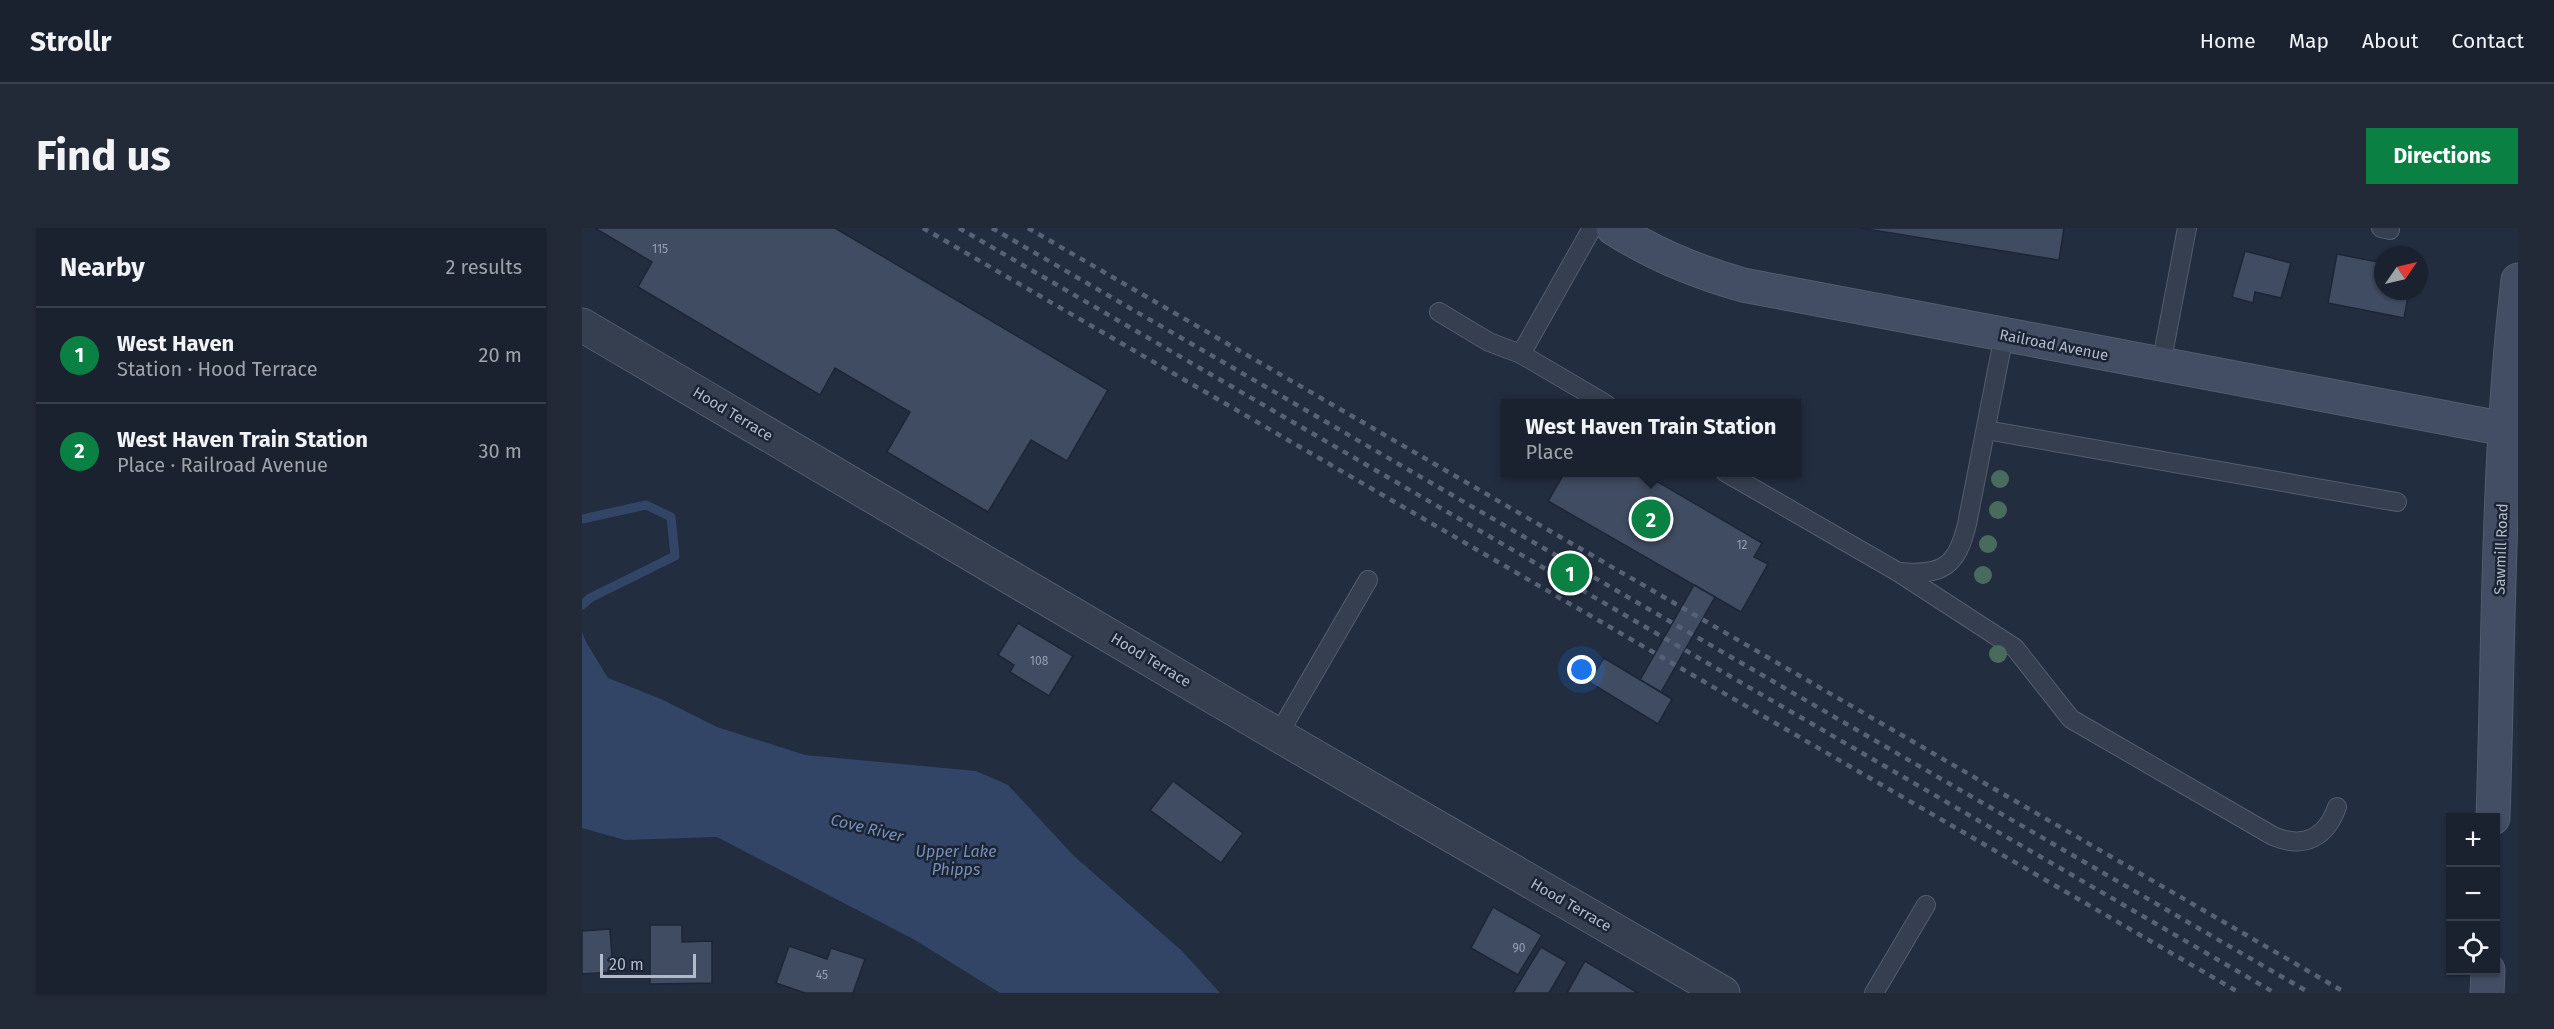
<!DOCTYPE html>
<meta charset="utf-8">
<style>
body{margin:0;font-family:"Fira Sans",sans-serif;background:#232a37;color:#f1f3f6}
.controls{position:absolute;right:18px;bottom:18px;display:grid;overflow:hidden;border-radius:0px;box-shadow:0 2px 4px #0004}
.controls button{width:54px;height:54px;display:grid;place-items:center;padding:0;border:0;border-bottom:2px solid #383f4b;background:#1a222f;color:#f1f3f6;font:30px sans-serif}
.compass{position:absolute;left:1792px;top:18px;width:54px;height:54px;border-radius:50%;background:#1a222f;box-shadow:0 2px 4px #0004;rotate:56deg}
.scale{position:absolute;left:18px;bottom:15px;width:96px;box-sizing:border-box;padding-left:6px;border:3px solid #b2baca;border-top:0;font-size:16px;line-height:21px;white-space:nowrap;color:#b2baca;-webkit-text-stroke:4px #1b2434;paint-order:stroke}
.you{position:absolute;left:1000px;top:442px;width:21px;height:21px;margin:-15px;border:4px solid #fff;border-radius:50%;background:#1a73e8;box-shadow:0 0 0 9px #1a73e833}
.badge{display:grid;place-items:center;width:39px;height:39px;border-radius:50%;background:#0b8043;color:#fff;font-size:20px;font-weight:700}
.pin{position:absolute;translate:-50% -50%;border:3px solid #fff;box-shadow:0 2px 6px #0006}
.popup{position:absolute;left:919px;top:171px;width:300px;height:78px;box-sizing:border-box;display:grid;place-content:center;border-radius:0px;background:#1a222f;filter:drop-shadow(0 2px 4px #0005);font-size:20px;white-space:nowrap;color:#9fa4aa}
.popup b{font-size:22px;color:#f1f3f6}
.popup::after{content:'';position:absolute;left:50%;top:100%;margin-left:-12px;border:12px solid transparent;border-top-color:#1a222f}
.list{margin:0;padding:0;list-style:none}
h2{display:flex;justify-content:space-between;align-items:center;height:78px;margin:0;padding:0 24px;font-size:26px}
h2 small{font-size:20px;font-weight:400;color:#9fa4aa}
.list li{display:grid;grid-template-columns:39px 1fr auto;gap:18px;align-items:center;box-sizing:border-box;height:96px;padding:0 24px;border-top:2px solid #383f4b}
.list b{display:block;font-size:22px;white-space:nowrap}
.list p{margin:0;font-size:20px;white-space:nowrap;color:#9fa4aa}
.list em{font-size:20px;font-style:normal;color:#9fa4aa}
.icon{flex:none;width:33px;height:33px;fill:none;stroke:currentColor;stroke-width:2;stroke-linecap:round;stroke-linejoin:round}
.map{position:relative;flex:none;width:1936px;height:765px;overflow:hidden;border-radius:0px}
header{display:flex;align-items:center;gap:36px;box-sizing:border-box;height:84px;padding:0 30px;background:#1a222f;border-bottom:2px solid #383f4b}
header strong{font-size:28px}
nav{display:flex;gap:33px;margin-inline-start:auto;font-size:21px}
.intro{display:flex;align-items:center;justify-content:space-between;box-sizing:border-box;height:144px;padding:0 36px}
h1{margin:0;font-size:42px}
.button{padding:15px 27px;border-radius:0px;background:#0b8043;color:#fff;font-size:21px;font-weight:700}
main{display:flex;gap:36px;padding:0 36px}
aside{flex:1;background:#1a222f;border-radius:0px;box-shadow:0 2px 4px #0004}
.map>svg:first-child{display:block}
.water{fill:#324566}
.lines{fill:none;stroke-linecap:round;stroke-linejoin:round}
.stream{stroke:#324566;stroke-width:9}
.building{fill:#404c62;stroke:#1d2636;stroke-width:1.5}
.lane-casing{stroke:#545d6d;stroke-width:20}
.street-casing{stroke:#545d6d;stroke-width:35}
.secondary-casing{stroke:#545d6d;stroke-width:35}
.lane{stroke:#363f4f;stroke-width:18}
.street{stroke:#363f4f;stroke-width:33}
.secondary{stroke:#434d63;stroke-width:33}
.rail{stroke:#576277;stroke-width:4.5;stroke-dasharray:6 6;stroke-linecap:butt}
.tree{fill:#486b5e}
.labels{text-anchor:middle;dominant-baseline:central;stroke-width:5;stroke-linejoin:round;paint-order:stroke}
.number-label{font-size:12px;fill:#969eb0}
.street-label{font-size:15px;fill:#b2baca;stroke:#1b2434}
.water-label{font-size:16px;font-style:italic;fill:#778eb4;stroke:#1b2434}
</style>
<header>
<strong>Strollr</strong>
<nav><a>Home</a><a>Map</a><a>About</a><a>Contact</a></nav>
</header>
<div class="intro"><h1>Find us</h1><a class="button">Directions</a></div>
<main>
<aside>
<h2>Nearby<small>2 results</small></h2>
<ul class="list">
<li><span class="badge">1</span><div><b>West Haven</b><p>Station · Hood Terrace</p></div><em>20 m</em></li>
<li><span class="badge">2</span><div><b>West Haven Train Station</b><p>Place · Railroad Avenue</p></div><em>30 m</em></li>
</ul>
</aside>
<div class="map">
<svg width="1936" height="765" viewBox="0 0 1936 765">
<rect width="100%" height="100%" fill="#222d3f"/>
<polygon class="water" points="0,404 4,414 26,450 79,471 135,499 223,527 394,543 426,557 492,628 600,723 638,765 418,765 333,712 135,609 43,612 0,600"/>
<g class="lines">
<polyline class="stream" points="0,291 64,277 89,289 93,328 8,370 0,377"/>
</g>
<g class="building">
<polygon points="13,0 253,0 526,162 485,233 449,212 406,284 305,224 328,184 253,140 238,167 56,59 70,34"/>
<polygon points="1278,0 1482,0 1477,32"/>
<polygon points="1663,23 1709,35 1699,70 1673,64 1671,75 1650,69"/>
<polygon points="1755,26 1801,35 1801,63 1827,63 1822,90 1746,75"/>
<polygon points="983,244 1059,244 1180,315 1172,329 1186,336 1159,384 966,273"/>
<polygon points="1112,357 1133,369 1079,464 1058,452"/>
<polygon points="436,395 491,428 467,468 428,444 432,437 416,427"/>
<polygon points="1022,430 1090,471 1076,496 1007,454"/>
<polygon points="591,553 661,605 639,635 568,582"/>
<polygon points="911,679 960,707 936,747 889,720"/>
<polygon points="68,697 100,697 100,714 130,713 130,755 68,756"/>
<polygon points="28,701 31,744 0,746 0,703"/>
<polygon points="207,718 245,731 249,720 283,731 271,765 223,765 194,755"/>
<polygon points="959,719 985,734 967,765 931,765"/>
<polygon points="1003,733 1056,765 985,765"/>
</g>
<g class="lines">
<defs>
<g id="lane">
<polyline points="1799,0 1808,2"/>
<polyline points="857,84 907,114 939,126 1024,176"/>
<polyline points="939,126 1010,0"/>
<polyline points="1579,137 1605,0"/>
<polyline points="1404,202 1815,274"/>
<path d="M1143,244L1316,344L1433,420L1489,491L1691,608C1722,621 1744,610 1755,579"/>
<path d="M1317,344C1361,348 1375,338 1385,296L1422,107"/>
<polyline points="696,507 786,352"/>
<polyline points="1292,765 1344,677"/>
</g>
<polyline id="street" points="0,97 696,507 1141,765"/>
<g id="secondary">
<path d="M1031,0C1071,26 1115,44 1161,57L1923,201"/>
<path d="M1911,590C1917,411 1915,230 1936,52"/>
<polyline points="1905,765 1906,742"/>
</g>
</defs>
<use href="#lane" class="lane-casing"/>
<use href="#street" class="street-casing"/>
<use href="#secondary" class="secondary-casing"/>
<use href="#lane" class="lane"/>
<use href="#street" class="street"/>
<use href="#secondary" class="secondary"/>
<g class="rail">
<polyline points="341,0 1658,765"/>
<polyline points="377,0 1693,765"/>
<polyline points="410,0 1728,765"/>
<polyline points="446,0 1764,765"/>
</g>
</g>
<g class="tree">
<circle cx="1418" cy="251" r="9"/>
<circle cx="1416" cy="282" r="9"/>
<circle cx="1406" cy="316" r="9"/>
<circle cx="1401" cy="347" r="9"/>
<circle cx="1416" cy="426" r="9"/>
</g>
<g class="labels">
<g class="number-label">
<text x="78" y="21">115</text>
<text x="1160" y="317">12</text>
<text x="457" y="433">108</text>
<text x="937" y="720">90</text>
<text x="240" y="747">45</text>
</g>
<g class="street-label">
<text transform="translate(1472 117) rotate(11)">Railroad Avenue</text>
<text transform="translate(151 186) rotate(31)">Hood Terrace</text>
<text transform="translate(1919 321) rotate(-88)">Sawmill Road</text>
<text transform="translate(569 432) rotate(31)">Hood Terrace</text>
<text transform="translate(989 677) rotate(30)">Hood Terrace</text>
</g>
<g class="water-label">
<text transform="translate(285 600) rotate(14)">Cove River</text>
<text x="374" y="623">Upper Lake<tspan x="374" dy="18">Phipps</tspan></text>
</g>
</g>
</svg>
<div class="controls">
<button>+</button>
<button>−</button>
<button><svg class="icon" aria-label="locate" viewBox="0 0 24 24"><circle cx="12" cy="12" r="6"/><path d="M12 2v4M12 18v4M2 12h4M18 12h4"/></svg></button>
</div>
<svg class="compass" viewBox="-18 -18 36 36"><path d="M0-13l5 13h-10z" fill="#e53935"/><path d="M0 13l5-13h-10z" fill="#9fa4aa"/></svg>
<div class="scale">20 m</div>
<div class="you"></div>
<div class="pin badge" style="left:988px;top:345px">1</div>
<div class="pin badge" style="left:1069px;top:291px">2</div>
<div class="popup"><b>West Haven Train Station</b>Place</div>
</div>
</main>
